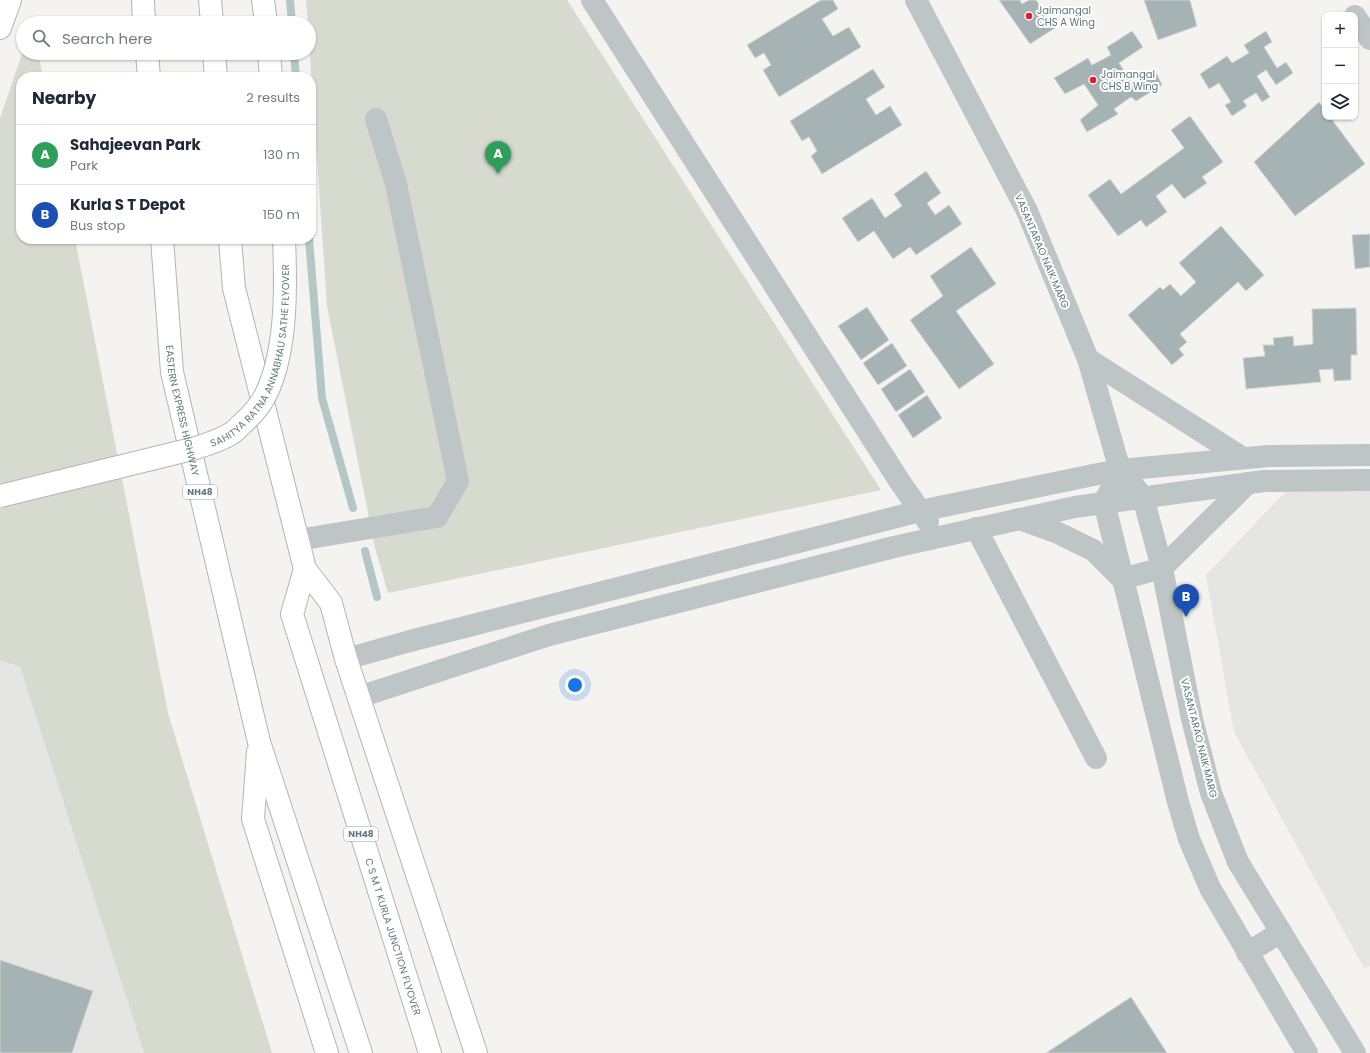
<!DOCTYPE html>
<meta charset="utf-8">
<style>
body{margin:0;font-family:Poppins,sans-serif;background:#f6f6f7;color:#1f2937}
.controls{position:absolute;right:12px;top:12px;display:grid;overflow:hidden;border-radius:8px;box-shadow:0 1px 3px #0004}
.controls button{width:36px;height:36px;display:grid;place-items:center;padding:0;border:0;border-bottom:1px solid #e0e1e3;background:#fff;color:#1f2937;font:20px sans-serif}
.you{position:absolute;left:575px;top:685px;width:14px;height:14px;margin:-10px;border:3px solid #fff;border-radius:50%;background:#1a73e8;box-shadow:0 0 0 6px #1a73e833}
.badge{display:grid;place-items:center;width:26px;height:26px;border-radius:50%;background:#ef1523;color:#fff;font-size:13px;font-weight:700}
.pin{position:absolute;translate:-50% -33px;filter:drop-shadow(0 1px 2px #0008)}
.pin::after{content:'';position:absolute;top:21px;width:14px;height:12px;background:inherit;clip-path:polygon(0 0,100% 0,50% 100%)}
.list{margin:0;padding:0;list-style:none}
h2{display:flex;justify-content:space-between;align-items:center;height:52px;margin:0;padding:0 16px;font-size:17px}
h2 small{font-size:13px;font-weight:400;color:#747a83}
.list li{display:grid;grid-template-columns:26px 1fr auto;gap:12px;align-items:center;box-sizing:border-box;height:60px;padding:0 16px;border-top:1px solid #e0e1e3}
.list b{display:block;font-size:15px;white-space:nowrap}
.list p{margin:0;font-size:13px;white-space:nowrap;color:#747a83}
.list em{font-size:13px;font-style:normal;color:#747a83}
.icon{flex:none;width:22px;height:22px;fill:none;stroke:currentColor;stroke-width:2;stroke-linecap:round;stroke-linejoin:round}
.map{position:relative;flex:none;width:1370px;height:1053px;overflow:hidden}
.search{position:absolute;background:#fff;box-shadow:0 1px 3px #0004;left:16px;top:16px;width:300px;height:44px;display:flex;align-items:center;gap:10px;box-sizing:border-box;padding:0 14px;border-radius:22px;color:#747a83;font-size:15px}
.panel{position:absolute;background:#fff;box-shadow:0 1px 3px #0004;left:16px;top:72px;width:300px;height:172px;border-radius:16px}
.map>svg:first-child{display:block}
.built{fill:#e5e5e4}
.green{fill:#d6dacf}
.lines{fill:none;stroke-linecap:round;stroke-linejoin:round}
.stream{stroke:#b2c7c6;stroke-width:8}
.building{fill:#a5b3b5;stroke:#d6d5d3}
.highway-casing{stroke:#afb6b8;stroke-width:24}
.minor{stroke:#bec5c7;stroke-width:22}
.highway{stroke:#fff;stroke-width:22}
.highway-bridge-casing{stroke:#afb6b8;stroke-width:24;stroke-linecap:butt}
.highway-bridge{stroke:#fff;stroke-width:22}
.poi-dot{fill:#ef1523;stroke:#fff;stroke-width:1.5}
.labels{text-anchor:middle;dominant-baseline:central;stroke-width:4;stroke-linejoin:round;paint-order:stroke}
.shield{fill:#fff;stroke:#8ea1a5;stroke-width:1}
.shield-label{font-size:9px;font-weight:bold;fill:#5d797e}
.poi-label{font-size:10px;fill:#5d797e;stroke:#fff;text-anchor:start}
.street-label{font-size:10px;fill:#5d797e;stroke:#fff}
</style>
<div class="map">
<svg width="1370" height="1053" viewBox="0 0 1370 1053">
<rect width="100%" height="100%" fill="#f5f3f0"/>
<g class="built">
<polygon points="1370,487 1370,966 1364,968 1234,732 1206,575 1289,488"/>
<polygon points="0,660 20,667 144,1053 0,1053"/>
</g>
<g class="green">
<polygon points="306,0 567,0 881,490 388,593 375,548 327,306 309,41 309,23 308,23"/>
<polygon points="23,51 23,53 38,53 43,77 21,77 21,239 75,239 168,713 272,1053 144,1053 20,667 0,660 0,118"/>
</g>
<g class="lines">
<g class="stream">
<polyline points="290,0 292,23"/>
<polyline points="294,53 296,77"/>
<polyline points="309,239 322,398 353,508"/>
<polyline points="365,551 377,597"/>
</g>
</g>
<g class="building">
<polygon points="821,0 833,0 838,9 822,19 833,36 849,27 861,47 779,97 763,70 771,65 764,53 755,58 747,45"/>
<polygon points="999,0 1020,0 1022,4 1029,0 1036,0 1055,28 1030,44"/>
<polygon points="1144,0 1190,0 1197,26 1158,40"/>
<polygon points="1132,31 1143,47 1119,63 1132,83 1155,70 1162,85 1136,101 1131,97 1114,109 1118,114 1087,132 1080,120 1098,105 1084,84 1065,94 1054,78 1088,58 1092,65 1111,55 1107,47"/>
<polygon points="1266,31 1272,42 1264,47 1277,68 1286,62 1293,73 1276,85 1266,70 1257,76 1270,97 1262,102 1256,93 1243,101 1247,106 1232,116 1225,105 1231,102 1219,83 1209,89 1200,74 1227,56 1232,63 1249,53 1244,45"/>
<polygon points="873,69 885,87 866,99 876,115 890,106 902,125 822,174 811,156 817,151 809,137 802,141 790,121"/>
<polygon points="1319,102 1325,110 1325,117 1330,117 1365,164 1295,216 1254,162"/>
<polygon points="1190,116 1223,162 1202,177 1207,183 1184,199 1172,184 1156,196 1167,212 1146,227 1141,220 1118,236 1088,195 1110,179 1121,194 1184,148 1171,130"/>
<polygon points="926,171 941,193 927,203 935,215 949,205 962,224 916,255 910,247 893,259 874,231 858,242 842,218 872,198 885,218 902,206 894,194"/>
<polygon points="1221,226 1264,275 1246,291 1238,282 1180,334 1187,342 1179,349 1184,355 1172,365 1128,315 1160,287 1163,290 1170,284 1181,296 1196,282 1179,263"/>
<polygon points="1370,234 1370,267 1355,269 1352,235"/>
<polygon points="971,247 996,284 956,311 994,364 959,389 910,320 943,296 930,276"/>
<polygon points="867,307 889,340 861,360 838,326"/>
<polygon points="1356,308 1357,355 1351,355 1351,380 1334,381 1333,369 1319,370 1321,382 1246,389 1243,358 1265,356 1263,345 1274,345 1273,338 1293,336 1294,346 1313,344 1312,309"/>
<polygon points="892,343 907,366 878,385 863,363"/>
<polygon points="910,369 925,392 896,412 881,389"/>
<polygon points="927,395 942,418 913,438 898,415"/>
<polygon points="0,960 93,991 72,1053 0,1053"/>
<polygon points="1131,997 1167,1053 1046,1053"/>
</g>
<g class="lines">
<defs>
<g id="highway">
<polyline points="143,0 144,23"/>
<polyline points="210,0 212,23"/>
<polyline points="263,0 266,23"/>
<polyline points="0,28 10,0"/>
<polyline points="147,53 149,77"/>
<polyline points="214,53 216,77"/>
<polyline points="269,53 271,77"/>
<path id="s1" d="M162,239L172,372L259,742L361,1053"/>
<polyline points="230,239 234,288 305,569 331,603 346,659 476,1053"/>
<path id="s2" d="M305,569L292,614L430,1053"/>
<polyline points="258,752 253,819 327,1053"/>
</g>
</defs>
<use href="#highway" class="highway-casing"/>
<g class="minor">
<polyline points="592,0 900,482 928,522"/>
<polyline points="916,0 1027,211 1088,359 1120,470 1143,497 1162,568 1192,719 1211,793 1238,862 1355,1053"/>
<polyline points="1355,16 1370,39"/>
<polyline points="1088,359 1243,458"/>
<polyline points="1111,489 1104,502 1178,802 1189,839 1210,888 1307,1053"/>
<polyline points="1019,519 1056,532 1093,550 1122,579 1162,568 1248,483"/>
<polyline points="976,528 1096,758"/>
<polyline points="298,540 437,517 458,481 396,184 376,119"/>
<polyline points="346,659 410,641 920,511 1098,474 1120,470 1269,456 1370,455"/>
<polyline points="359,697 549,635 894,547 1075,507 1264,481 1370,480"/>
<polyline points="1247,953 1281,932"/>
</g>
<use href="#highway" class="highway"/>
<defs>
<g id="highway-bridge">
<path id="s3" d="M0,496L192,449C205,445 220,441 232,433C236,431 239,426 243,423C252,415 262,403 267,392C287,349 286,286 284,239"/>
</g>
</defs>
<use href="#highway-bridge" class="highway-bridge-casing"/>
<use href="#highway-bridge" class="highway-bridge"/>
</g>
<g class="poi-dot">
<circle cx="1029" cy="16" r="4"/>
<circle cx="1093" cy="80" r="4"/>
</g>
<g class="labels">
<g class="shield">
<rect x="183" y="485" width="34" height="14" rx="3"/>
<rect x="344" y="827" width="34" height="14" rx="3"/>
</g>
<g class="shield-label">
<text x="200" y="492">NH48</text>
<text x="361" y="834">NH48</text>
</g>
<g class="poi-label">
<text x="1037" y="10">Jaimangal<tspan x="1037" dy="12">CHS A Wing</tspan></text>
<text x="1101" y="74">Jaimangal<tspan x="1101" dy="12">CHS B Wing</tspan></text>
</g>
<g class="street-label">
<text transform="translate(1042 251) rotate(67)">VASANTARAO NAIK MARG</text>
<text stroke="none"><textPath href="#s3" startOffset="321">SAHITYA RATNA ANNABHAU SATHE FLYOVER</textPath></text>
<text stroke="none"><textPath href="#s1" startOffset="173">EASTERN EXPRESS HIGHWAY</textPath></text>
<text transform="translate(1199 738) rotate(76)">VASANTARAO NAIK MARG</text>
<text stroke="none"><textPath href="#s2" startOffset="385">C S M T KURLA JUNCTION FLYOVER</textPath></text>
</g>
</g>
</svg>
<div class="controls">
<button>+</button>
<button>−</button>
<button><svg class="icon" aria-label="layers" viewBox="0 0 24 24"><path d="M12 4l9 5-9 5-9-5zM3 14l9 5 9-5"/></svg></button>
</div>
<div class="you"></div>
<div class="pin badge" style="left:498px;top:174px;background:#2e9e5b">A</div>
<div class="pin badge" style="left:1186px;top:617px;background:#1a4fb4">B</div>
<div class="search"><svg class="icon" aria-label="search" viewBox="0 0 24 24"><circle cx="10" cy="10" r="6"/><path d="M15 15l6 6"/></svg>Search here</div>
<section class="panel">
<h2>Nearby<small>2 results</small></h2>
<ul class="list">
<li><span class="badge" style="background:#2e9e5b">A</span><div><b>Sahajeevan Park</b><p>Park</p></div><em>130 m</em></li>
<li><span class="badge" style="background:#1a4fb4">B</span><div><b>Kurla S T Depot</b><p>Bus stop</p></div><em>150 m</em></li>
</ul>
</section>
</div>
